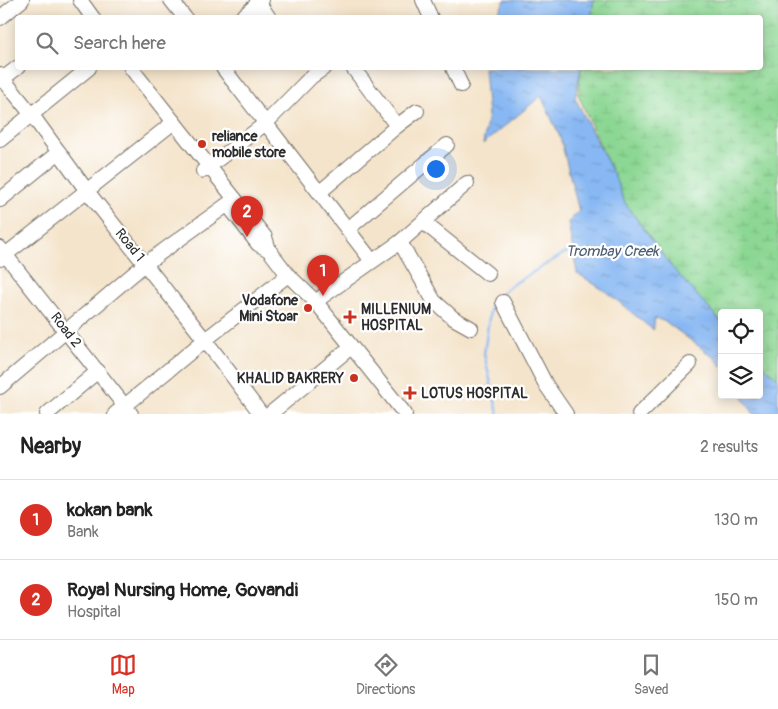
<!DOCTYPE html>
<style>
body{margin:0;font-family:Pangolin,sans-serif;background:#f2f2f2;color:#222}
.controls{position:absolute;right:15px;bottom:15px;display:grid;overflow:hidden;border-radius:5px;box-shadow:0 2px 12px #0003}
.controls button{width:45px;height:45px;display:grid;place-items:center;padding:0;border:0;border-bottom:1px solid #e0e0e0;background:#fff;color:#222;font:25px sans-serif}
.you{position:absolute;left:435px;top:168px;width:18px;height:18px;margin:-12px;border:4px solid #fff;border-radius:50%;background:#1a73e8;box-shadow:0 0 0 8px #1a73e833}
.badge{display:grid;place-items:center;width:32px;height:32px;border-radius:50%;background:#d93025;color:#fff;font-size:16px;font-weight:700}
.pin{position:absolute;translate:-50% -41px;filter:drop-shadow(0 1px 2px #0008)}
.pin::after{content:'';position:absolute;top:26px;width:18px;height:15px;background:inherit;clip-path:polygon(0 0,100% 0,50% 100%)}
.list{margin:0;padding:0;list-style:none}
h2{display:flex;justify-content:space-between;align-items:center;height:65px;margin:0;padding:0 20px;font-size:21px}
h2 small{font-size:16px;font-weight:400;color:#767676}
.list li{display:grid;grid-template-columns:32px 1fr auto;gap:15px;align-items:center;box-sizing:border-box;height:80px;padding:0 20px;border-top:1px solid #e0e0e0}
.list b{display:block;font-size:19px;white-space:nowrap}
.list p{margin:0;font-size:16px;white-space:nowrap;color:#767676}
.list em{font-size:16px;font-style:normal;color:#767676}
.icon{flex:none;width:28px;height:28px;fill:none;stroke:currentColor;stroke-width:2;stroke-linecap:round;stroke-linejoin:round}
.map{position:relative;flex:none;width:778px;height:414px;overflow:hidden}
.search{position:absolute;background:#fff;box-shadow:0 2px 12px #0003;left:15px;right:15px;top:15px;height:55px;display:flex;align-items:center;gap:12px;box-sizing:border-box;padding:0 18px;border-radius:5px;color:#767676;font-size:19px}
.sheet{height:225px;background:#fff}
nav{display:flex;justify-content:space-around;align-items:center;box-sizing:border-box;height:70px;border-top:1px solid #e0e0e0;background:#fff;font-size:14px;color:#767676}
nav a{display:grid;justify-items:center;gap:2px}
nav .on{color:#d93025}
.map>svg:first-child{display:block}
.wetland{fill:url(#wetland-marsh);stroke:#5c815f}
.water{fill:url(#water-ripples);stroke:#5a728f}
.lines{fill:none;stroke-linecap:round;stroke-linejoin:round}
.stream{stroke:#88b8f3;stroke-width:2.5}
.minor-casing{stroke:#716c63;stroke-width:16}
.minor{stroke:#fff;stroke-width:14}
.poi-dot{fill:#c8321e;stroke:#fff;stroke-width:2}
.labels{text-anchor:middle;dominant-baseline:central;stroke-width:4.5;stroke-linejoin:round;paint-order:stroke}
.poi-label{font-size:14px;font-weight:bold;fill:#2b2b2b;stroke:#fff;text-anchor:start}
.street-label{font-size:14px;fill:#2b2b2b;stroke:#fff}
.water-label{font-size:15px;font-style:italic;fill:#4c5c71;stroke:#fff}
</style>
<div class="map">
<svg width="778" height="414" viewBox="0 0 778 414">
<defs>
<pattern id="wetland-marsh" width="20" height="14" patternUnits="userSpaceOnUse" patternTransform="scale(1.25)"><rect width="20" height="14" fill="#8cd793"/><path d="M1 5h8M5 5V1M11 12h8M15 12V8" fill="none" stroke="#79b97f"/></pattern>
<pattern id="water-ripples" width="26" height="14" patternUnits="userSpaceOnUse" patternTransform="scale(1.25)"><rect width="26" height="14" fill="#88b8f3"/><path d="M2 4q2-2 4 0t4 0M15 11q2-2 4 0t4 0" fill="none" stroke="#6f96c5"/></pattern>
</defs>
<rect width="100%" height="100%" fill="#fff"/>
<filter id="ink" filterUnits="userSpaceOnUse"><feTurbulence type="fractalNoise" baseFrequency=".02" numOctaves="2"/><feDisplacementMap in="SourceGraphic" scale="10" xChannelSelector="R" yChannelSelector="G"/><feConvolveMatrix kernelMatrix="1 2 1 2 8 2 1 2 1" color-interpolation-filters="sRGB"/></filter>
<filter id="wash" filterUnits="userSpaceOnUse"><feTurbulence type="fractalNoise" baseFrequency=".0096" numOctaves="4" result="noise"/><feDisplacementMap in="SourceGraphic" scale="20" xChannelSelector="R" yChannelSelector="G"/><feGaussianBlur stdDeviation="1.12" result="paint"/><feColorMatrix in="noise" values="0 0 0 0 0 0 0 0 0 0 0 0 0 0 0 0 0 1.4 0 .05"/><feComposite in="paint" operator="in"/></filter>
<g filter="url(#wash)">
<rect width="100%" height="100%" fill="#f4e4cb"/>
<polygon class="wetland" points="589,0 778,0 778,378 759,362 759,313 722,313 722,323 677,274 625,203 578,94 581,68 760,68 760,18 587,17"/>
<g class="water">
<polygon points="505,0 594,0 591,17 496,17"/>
<polygon points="484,68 581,68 575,98 614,175 625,203 671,266 722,323 722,367 716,359 666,322 655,318 653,330 608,293 577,273 568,222 579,211 560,137 541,96 483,144 488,116"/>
<polygon points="759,362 778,378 778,414 754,414 741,395 759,395"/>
</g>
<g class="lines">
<polyline class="stream" points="498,414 484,354 491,304 510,286 575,247"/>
</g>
</g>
<g filter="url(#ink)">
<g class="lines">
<defs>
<g id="minor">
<polyline points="80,0 93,18"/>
<polyline points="171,0 185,18"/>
<polyline points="257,0 269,18"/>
<polyline points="423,0 431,18"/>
<polyline points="0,18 22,0"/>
<polyline points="241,18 262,0"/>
<polyline points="131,68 265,237 269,250 288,275 316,302 405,414"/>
<polyline points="223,68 372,261"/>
<polyline points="353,68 397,126"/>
<polyline points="453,68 461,85"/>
<polyline points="0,75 32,115 87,191 205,340 261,414"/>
<polyline points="0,81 18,67"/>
<polyline points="0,140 89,68"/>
<polyline points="203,171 266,123 311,77 324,68"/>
<polyline points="320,192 397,126 417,111"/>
<polyline points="0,200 59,152"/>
<polyline points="228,205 258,244 269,250"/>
<polyline points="423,222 488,274"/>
<polyline points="348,229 447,145"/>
<polyline points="400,242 434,301 453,318 471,328"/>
<polyline points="0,248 131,414"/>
<polyline points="0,259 174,122"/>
<polyline points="316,302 323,296 400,242 467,183"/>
<polyline points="503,302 546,385 566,414"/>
<polyline points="0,387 145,264 235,199"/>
<polyline points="47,414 98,371"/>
<polyline points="115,414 205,340 288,275"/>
<polyline points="270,414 351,347"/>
<polyline points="639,414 690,364"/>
</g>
</defs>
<use href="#minor" class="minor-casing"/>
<use href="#minor" class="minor"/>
</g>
</g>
<g class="poi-dot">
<circle cx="202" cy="144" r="5"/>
<circle cx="308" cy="308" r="5"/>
<path d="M347.5 309.5h5v5h5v5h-5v5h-5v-5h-5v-5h5z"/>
<circle cx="354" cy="378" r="5"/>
<path d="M407.5 385.5h5v5h5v5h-5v5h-5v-5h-5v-5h5z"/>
</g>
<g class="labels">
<g class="poi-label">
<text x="212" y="136">reliance<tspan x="212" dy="16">mobile store</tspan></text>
<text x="298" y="300" text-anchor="end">Vodafone<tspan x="298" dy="16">Mini Stoar</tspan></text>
<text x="361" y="309">MILLENIUM<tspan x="361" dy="16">HOSPITAL</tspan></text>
<text x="344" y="378" text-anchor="end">KHALID BAKRERY</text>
<text x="421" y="393">LOTUS HOSPITAL</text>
</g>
<g class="street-label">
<text transform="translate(130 245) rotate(51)">Road 1</text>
<text transform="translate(66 330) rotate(52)">Road 2</text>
</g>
<g class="water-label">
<text x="612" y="251">Trombay Creek</text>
</g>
</g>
</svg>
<div class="controls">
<button><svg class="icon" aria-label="locate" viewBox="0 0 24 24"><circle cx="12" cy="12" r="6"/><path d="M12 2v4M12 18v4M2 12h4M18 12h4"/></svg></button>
<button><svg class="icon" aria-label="layers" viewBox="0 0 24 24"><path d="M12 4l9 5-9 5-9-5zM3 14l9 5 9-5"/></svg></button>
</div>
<div class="you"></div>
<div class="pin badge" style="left:323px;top:296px">1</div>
<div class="pin badge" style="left:247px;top:237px">2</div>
<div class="search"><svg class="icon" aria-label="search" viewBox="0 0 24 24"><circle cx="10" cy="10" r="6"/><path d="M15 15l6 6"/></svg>Search here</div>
</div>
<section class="sheet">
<h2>Nearby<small>2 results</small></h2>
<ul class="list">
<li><span class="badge">1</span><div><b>kokan bank</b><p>Bank</p></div><em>130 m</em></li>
<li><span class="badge">2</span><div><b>Royal Nursing Home, Govandi</b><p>Hospital</p></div><em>150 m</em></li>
</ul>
</section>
<nav>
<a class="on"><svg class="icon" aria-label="map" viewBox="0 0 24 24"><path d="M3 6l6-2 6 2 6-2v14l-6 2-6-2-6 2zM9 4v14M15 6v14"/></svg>Map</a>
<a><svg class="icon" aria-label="directions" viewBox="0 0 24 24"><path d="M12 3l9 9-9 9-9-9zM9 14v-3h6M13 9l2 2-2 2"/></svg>Directions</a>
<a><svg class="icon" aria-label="saved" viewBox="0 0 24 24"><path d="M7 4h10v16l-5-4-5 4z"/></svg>Saved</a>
</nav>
